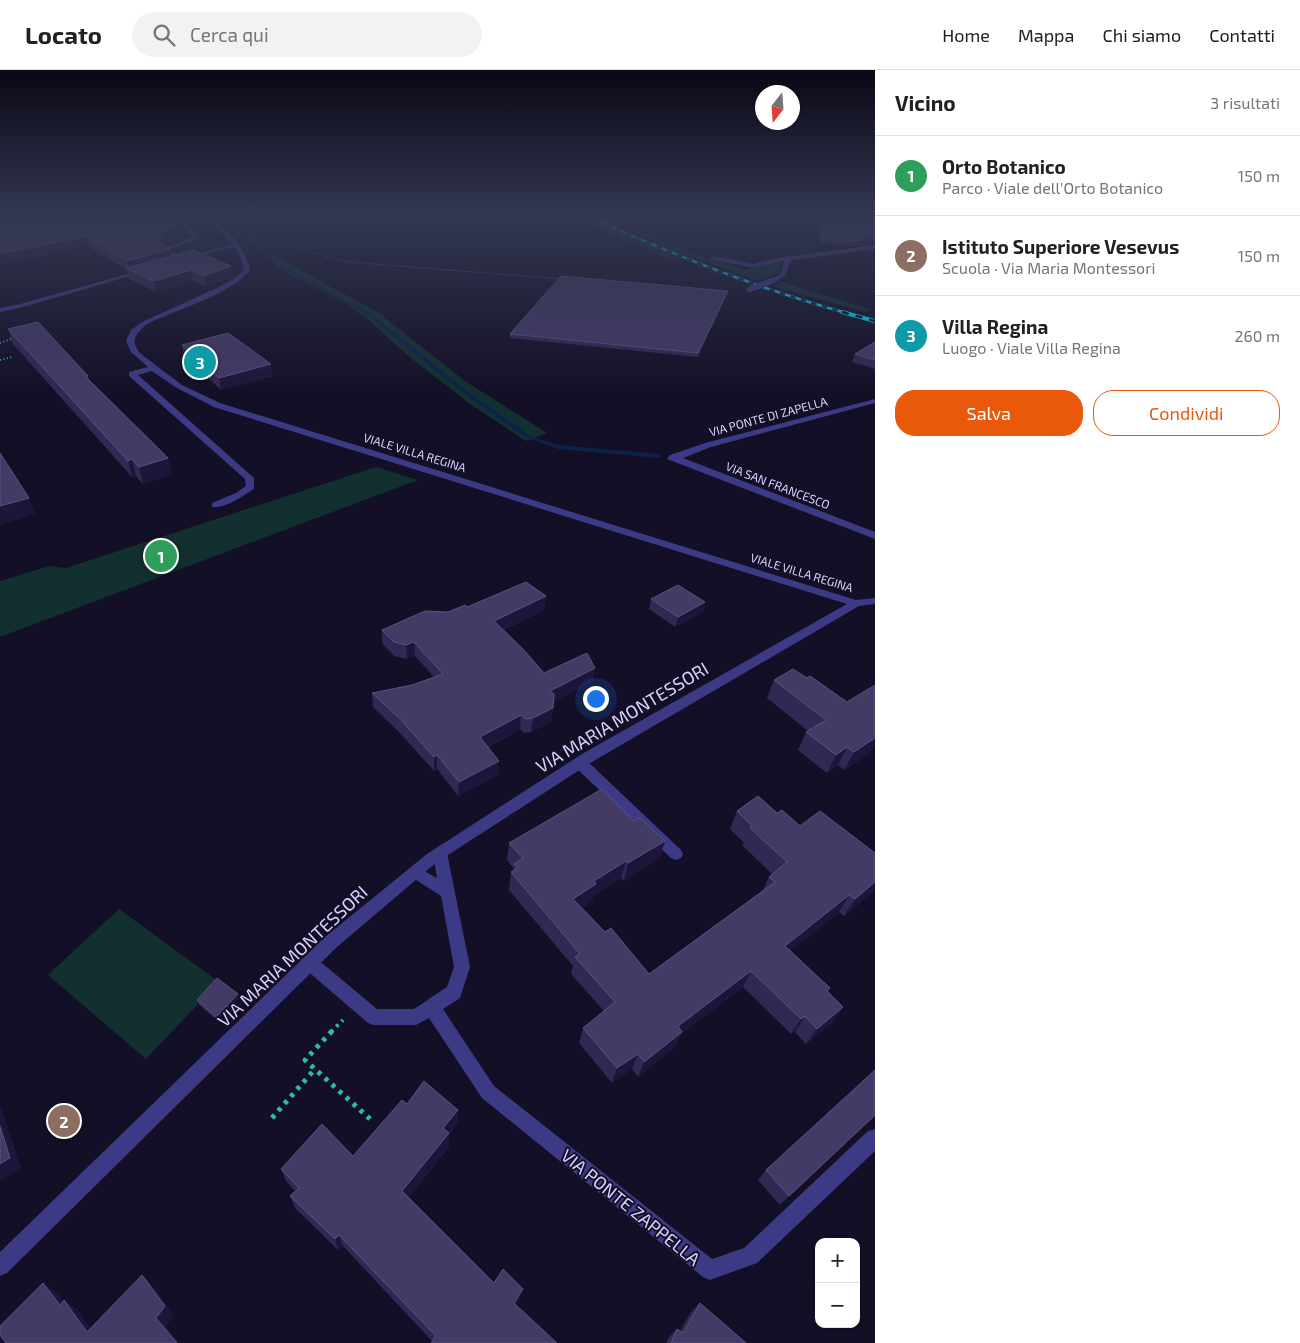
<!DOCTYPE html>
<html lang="it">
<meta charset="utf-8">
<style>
body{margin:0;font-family:"Exo 2",sans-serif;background:#f2f2f2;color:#202124}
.controls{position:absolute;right:15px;bottom:15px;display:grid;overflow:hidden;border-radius:10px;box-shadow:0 1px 4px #0004}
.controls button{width:45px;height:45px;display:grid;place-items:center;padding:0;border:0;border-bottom:1px solid #e0e0e0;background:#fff;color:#202124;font:25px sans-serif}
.compass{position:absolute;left:755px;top:15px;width:45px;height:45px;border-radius:50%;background:#fff;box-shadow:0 1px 4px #0004;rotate:197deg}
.you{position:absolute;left:595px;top:628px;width:18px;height:18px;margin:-12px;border:4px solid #fff;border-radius:50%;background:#1a73e8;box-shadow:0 0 0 8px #1a73e833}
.badge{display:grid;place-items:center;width:32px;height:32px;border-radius:50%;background:#ea580c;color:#fff;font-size:16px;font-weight:700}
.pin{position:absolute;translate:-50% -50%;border:2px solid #fff;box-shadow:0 1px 5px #0006}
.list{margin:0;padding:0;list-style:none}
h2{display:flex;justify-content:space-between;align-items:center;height:65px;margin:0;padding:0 20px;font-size:21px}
h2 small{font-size:16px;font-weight:400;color:#757577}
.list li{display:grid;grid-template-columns:32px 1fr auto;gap:15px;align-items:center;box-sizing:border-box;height:80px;padding:0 20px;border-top:1px solid #e0e0e0}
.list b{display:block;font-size:19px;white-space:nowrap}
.list p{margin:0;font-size:16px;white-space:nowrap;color:#757577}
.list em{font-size:16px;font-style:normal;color:#757577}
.actions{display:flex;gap:10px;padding:15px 20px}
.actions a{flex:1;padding:11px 0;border:1px solid #ea580c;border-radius:20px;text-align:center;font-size:18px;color:#ea580c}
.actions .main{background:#ea580c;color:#fff}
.icon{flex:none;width:28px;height:28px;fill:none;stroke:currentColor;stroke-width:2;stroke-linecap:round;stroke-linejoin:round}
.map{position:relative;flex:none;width:875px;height:1273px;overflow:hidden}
header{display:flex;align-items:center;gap:30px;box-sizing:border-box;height:70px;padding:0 25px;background:#fff;border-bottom:1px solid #e0e0e0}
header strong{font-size:24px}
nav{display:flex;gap:28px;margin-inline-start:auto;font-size:18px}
.search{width:350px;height:45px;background:#f2f2f2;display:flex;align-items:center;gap:12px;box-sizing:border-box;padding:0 18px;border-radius:28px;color:#757577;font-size:19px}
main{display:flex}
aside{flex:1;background:#fff}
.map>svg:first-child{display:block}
.green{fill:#12302f}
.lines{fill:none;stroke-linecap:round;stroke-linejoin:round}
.stream{fill:#0c2248;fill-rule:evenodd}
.path-far3{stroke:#2fb8b0;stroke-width:1;stroke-dasharray:1 2;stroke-linecap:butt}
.path-far2{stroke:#2fb8b0;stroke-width:2;stroke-dasharray:1 2.5;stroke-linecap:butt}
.path-far1{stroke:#2fb8b0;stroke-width:4;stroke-dasharray:3 4.5;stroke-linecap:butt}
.path{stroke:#2fb8b0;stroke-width:5;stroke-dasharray:4 5.5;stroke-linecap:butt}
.lane{fill:#3d3a85;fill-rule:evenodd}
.street{fill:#3d3a85;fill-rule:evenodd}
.rail-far1-casing{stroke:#00e5ff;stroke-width:2.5}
.rail-casing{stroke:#00e5ff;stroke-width:4}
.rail-far1{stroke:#130f26;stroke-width:2;stroke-dasharray:5.5;stroke-linecap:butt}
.rail{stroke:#130f26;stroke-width:2.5;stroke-dasharray:7;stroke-linecap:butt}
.street-bridge{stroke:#3d3a85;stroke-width:6}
.wall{fill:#312854}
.shaded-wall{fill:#1d163a}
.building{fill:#433a66;stroke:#5a527e}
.labels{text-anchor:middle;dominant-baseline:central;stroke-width:4;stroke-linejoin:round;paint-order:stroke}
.far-street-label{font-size:12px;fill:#d9d4ff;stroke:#130f26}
.near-street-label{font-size:18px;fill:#d9d4ff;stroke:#130f26}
</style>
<header>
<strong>Locato</strong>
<div class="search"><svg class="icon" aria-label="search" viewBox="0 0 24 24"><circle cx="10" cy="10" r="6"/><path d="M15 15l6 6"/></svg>Cerca qui</div>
<nav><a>Home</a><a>Mappa</a><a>Chi siamo</a><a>Contatti</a></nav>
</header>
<main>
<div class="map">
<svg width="875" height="1273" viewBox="0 0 875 1273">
<rect width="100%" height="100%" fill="#130f26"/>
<g class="green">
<polygon points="566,145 583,145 680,189 675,191"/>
<polygon points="596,145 604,145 639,162 702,187 746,200 780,191 780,202 759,211 683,184"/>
<polygon points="268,182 379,243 465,311 547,363 526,371 470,334 407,285 370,251 347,234 276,197"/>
<polygon points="782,212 872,240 865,242 772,216"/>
<polygon points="376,397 418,410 0,567 0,511 49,496 66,498"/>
<polygon points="119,839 219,912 146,989 48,905"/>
</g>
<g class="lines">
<polygon class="stream" points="230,145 234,145 260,176 282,195 371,244 471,324 531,366 559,375 659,384 662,386 659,388 558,379 527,368 467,326 369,246 280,197 258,178"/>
<polyline class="path-far3" points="292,177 348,192 563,209"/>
<g class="path-far2">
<polyline points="0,273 14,268"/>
<polyline points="0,290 12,287"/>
</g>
<polyline class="path-far1" points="331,962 343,950"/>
<g class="path">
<polyline points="332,961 305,990 370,1049"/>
<polyline points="272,1048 315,999"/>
</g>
<g class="lane">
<polygon points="712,186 753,194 789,186 792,188 753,198 710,189"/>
<polygon points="580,688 585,689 681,780 683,784 681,788 676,790 671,788 575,697 573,693 575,689"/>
<polygon points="440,777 445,779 447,783 470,897 460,928 443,939 494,1016 712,1189 744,1178 868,1061 875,1059 875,1081 757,1193 710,1210 703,1207 482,1028 429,948 416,955 374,955 368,953 304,898 302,893 304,888 310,886 316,888 377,939 414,939 447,917 454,897 441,826 410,806 408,802 410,798 415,796 437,808 433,783 435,779"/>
</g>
<g class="street">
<path d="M206,145H212C227,161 246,178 250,200C227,227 179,238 147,254C136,263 129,271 141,284L182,315L220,333L856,530L875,528V534L859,536L592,692L437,792L337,877L7,1203L0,1206V1182L325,867L427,784L582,684L847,534L214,337L177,318L152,301L138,305L254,408V419C243,426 225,439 212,437V433L236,423L246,416L245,409L129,306V302L148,297L131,282L126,271L131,260L142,252L219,217L235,208L244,200L240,186L234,177L186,189L183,192L160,180L193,167L180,150ZM210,149L232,174L184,188L168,180L200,168L186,152Z"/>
<polygon points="875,175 875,179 791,190 785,206 776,211 771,210 781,203 783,192 787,187"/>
<polygon points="142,200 147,201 23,237 0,242 0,238 20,234"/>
<polygon points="875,329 875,333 711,377 683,388 875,462 875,469 667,389 670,385 705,373"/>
</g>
<defs>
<path id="rail-far1" d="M586,145C670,184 757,218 846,243"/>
<polyline id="rail" points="842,242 875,251"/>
</defs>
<use href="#rail-far1" class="rail-far1-casing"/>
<use href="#rail" class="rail-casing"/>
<use href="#rail-far1" class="rail-far1"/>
<use href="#rail" class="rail"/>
<polyline class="street-bridge" points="750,219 774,210"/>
</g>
<g class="wall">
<polygon points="0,145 161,145 148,147 179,157 181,167 163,173 163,175 172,186 233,207 206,217 193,211 156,222 129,209 127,200 88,176"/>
<polygon points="768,145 781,145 769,153"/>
<polygon points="818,145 849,145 858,150 875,145 875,171 862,170 861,175 852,176 820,173 818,148"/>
<polygon points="728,221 727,224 698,287 510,268 510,264"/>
<polygon points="8,259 88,306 89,310 168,388 172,405 143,414 136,406 132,407 13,274"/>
<polygon points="875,272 875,299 852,292 855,284"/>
<polygon points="182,275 273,306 221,320 184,286"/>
<polygon points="546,526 544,540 504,560 544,603 595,598 592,612 553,632 551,652 531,662 524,663 520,659 488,677 498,705 458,726 437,699 434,701 400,663 373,637 372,623 412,615 434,607 415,586 407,589 394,586 382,573 382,560 467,537"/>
<polygon points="651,529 705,532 703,542 675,557 649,539"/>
<polygon points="774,610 874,674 870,683 844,700 838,695 827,703 798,680 806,662 808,661 767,628"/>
<polygon points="737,741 871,824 844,846 839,842 790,881 843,937 832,953 806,974 795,962 791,964 743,917 681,964 675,977 638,1007 632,999 612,1013 579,973 583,958 604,941 571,904 573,896 509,820 511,802 513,801 513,798 507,790 509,773 634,751 665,771 659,788 624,811 621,808 593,826 592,831 581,838 649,904 762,822 769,807 772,804 742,775 744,773 730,759"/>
<polygon points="239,928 218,951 199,935 197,930"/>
<polygon points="875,1000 875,1046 780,1135 758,1110 766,1100"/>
<polygon points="407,1034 458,1040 458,1054 449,1064 449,1077 408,1128 494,1213 520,1228 516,1235 432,1271 343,1176 338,1180 295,1138 290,1126 295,1121 286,1111 281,1099 353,1086"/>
<polygon points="700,1233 746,1273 666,1273 669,1267 677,1259 680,1261 691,1242"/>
</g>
<g class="shaded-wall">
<polygon points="129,145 161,145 130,151"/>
<polygon points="773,145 781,145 769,153 770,147"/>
<polygon points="179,157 181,167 163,173 164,177 158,179 156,169 156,164"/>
<polygon points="86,166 88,176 0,195 0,184"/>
<polygon points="862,170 861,175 852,176 854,171"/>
<polygon points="170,179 172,189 129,200 127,191"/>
<polygon points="231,196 233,207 206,217 204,206"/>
<polygon points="191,200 193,211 156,222 154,211"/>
<polygon points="728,221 727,224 698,287 698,283"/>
<polygon points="271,294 273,306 221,320 219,308"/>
<polygon points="168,388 172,405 143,414 139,397"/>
<polygon points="132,389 136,406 132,407 128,391"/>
<polygon points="29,428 35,444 0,455 0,436"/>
<polygon points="546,526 544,540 493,565 494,551"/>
<polygon points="705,532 703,542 675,557 678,547"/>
<polygon points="414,572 415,586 407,589 406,575"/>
<polygon points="595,598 592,612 548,635 550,621"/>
<polygon points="553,638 551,652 531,662 533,648"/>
<polygon points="521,645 520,659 479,681 480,667"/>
<polygon points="875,662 875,674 870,683 844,700 854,682"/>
<polygon points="847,677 838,695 827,703 836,685"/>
<polygon points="437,685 437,699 434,701 434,687"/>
<polygon points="499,691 498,705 458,726 459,712"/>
<polygon points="665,771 659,788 624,811 628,793"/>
<polygon points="626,791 621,808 593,826 592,831 569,846 573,829 594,811"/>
<polygon points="875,812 875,818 871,824 844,846 855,829"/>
<polygon points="849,825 839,842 776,892 785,876"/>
<polygon points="751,901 743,917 681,964 675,977 638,1007 644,992 678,956"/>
<polygon points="238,924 239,928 218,951 216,947"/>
<polygon points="843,937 832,953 806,974 817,959"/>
<polygon points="805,946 795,962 791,964 801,949"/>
<polygon points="638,984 632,999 612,1013 617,998"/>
<polygon points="0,1034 21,1098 0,1111"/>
<polygon points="458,1040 458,1054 449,1064 449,1077 403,1134 402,1121 443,1058"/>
<polygon points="875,1045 875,1046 780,1135 789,1126"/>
<polygon points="339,1165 343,1176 338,1180 335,1169"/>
<polygon points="142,1205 151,1214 174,1245 166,1256 180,1273 177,1273 156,1248"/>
<polygon points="43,1213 56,1222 73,1244 60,1235"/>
<polygon points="523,1219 520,1228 511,1242 514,1233"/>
<polygon points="64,1230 77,1239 99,1270 87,1262"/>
</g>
<g class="building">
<polygon points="0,145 141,145 179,157 156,164 162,166 156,169 157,171 170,179 127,191 86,166 0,184"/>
<polygon points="819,145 858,146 858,150 863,145 875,145 875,166 861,164 862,170 854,171 822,168"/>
<polygon points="193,180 231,196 204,206 191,200 154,211 126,198"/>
<polygon points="561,206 728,221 698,283 510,264"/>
<polygon points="38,252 88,306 86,307 168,388 139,397 132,389 128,391 8,259"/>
<polygon points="228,263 271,294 219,308 182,275"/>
<polygon points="875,272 875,290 855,284"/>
<polygon points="0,383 29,428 0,436"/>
<polygon points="526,512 546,526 494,551 524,580 544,603 587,583 595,598 550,621 554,624 553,638 533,648 526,649 521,645 480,667 499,691 459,712 437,685 434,687 400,649 372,623 412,615 443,604 414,572 406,575 394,572 382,560 425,541 448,542 465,535 467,537"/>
<polygon points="678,515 705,532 678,547 651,529"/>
<polygon points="793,599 807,608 810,606 847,632 875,615 875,668 854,682 847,677 836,685 806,662 826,650 774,610"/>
<polygon points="602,719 634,751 640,748 665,771 628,793 626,791 594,811 596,814 573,829 605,862 611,858 649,904 775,812 769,807 787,792 750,758 752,756 737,741 758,726 777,743 782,740 800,756 820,741 875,783 875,812 855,829 849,825 785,876 830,918 827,921 843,937 817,959 805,946 801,949 751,901 678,956 682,962 644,992 638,984 617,998 583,958 615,932 575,887 580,884 511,802 518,798 514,794 523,788 509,773"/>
<polygon points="217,908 238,924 216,947 197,930"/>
<polygon points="875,1000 875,1045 789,1126 766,1100"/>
<polygon points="424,1011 458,1040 443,1058 449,1063 402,1121 494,1213 503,1199 523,1219 514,1233 557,1273 431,1273 436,1266 339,1165 335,1169 290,1126 299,1118 281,1099 322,1054 353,1086 402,1030 407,1034"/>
<polygon points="0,1056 10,1088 0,1094"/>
<polygon points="142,1205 165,1236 156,1248 177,1273 6,1273 0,1265 0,1256 43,1213 60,1235 64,1230 87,1262"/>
<polygon points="700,1233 746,1273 671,1273 677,1259 683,1263"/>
</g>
<linearGradient id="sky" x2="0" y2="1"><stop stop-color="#0a0815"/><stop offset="0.45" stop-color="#333752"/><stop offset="1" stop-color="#333752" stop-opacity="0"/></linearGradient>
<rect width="875" height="323" fill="url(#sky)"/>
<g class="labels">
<g class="far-street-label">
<text transform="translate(768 346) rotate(-15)">VIA PONTE DI ZAPELLA</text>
<text transform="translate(415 382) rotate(17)">VIALE VILLA REGINA</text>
<text transform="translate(778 415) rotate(21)">VIA SAN FRANCESCO</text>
<text transform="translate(802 502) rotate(17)">VIALE VILLA REGINA</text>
</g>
<g class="near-street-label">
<text transform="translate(622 647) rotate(-31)">VIA MARIA MONTESSORI</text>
<text transform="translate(292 886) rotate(-43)">VIA MARIA MONTESSORI</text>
<text transform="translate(631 1137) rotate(39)">VIA PONTE ZAPPELLA</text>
</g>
</g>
</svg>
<div class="controls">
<button>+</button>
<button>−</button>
</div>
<svg class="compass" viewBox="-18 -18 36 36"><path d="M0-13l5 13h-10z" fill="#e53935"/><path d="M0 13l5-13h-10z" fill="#757577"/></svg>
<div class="you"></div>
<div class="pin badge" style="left:161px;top:486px;background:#2e9e5b">1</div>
<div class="pin badge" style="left:64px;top:1051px;background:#8d6e63">2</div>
<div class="pin badge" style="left:200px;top:292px;background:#0f9aa8">3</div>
</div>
<aside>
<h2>Vicino<small>3 risultati</small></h2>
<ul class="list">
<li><span class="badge" style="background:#2e9e5b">1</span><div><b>Orto Botanico</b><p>Parco · Viale dell'Orto Botanico</p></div><em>150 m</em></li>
<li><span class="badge" style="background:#8d6e63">2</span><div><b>Istituto Superiore Vesevus</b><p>Scuola · Via Maria Montessori</p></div><em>150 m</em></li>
<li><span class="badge" style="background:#0f9aa8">3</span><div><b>Villa Regina</b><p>Luogo · Viale Villa Regina</p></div><em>260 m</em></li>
</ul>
<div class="actions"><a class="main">Salva</a><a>Condividi</a></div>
</aside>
</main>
